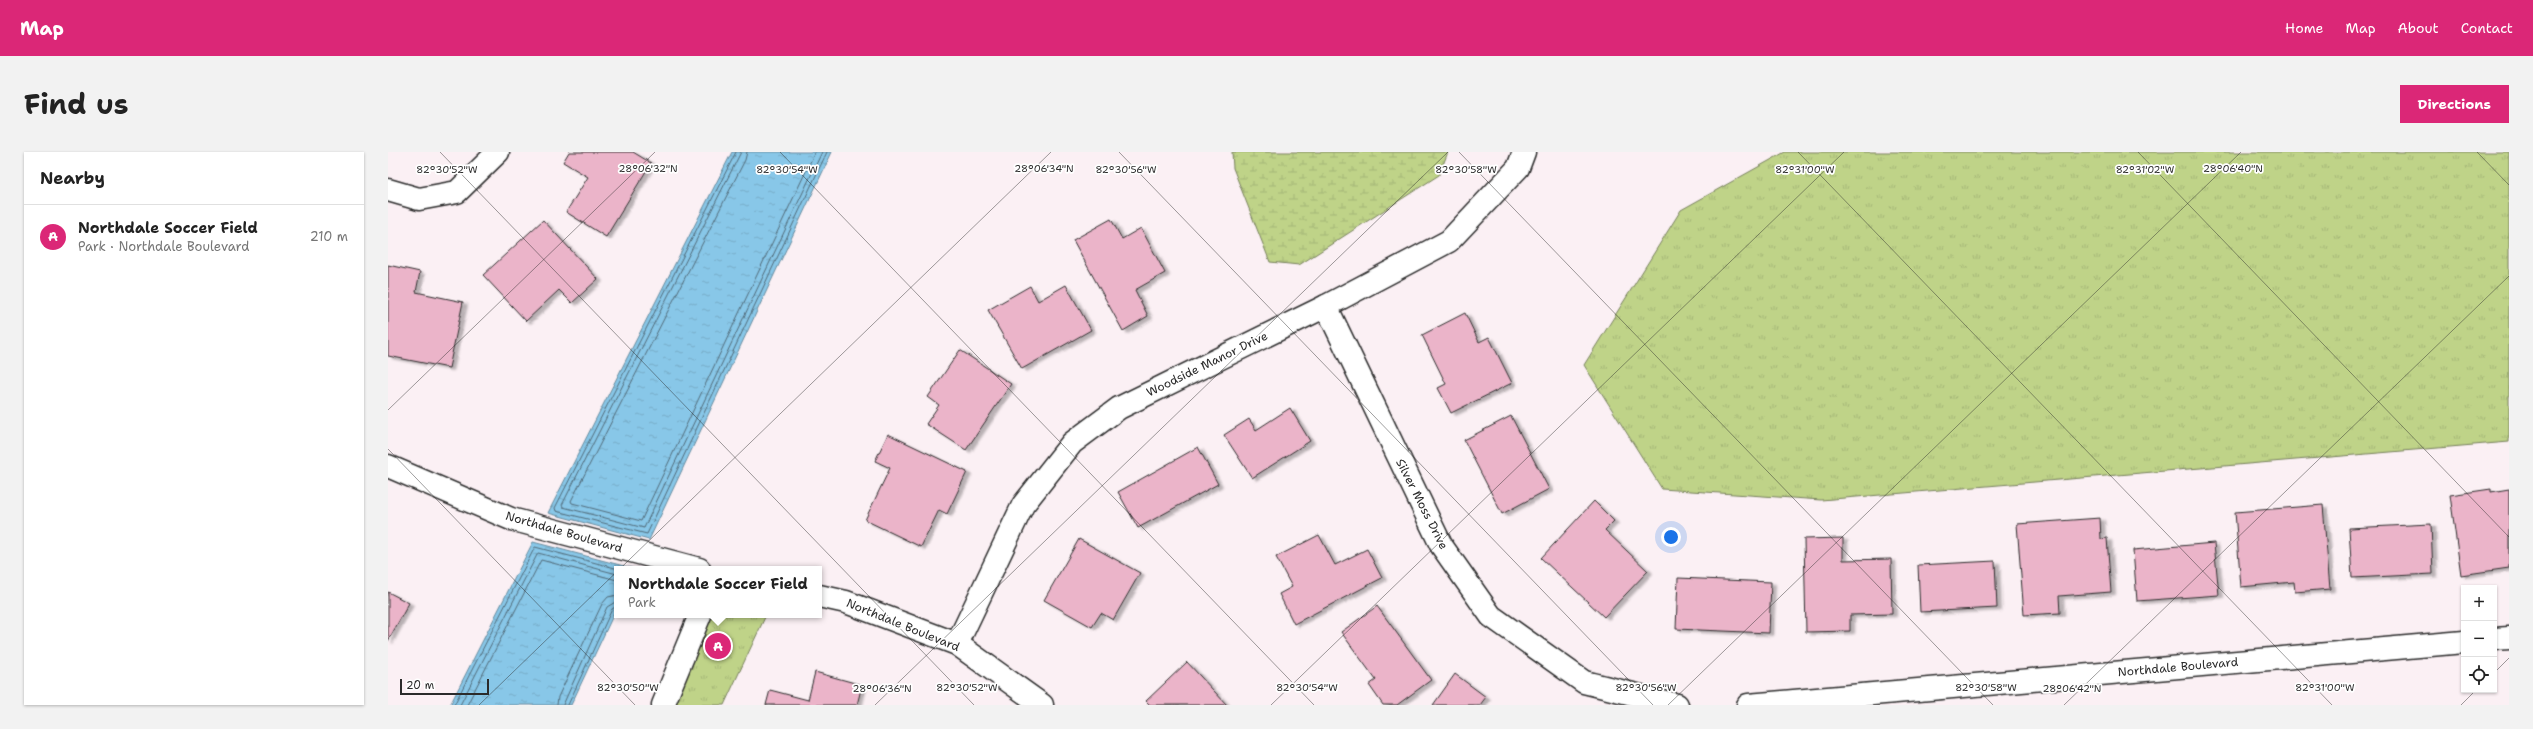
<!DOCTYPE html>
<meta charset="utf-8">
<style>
body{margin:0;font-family:"Shantell Sans",sans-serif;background:#f2f2f2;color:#222}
.controls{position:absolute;right:12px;bottom:12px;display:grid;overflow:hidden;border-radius:0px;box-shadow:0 1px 3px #0004}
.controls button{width:36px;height:36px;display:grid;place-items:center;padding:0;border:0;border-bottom:1px solid #e0e0e0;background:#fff;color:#222;font:20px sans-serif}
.scale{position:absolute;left:12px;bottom:10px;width:89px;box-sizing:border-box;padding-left:4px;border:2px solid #2b2b2b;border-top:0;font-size:11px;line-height:14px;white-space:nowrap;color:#2b2b2b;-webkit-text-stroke:3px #fff;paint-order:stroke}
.you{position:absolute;left:1283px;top:385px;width:14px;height:14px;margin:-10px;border:3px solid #fff;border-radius:50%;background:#1a73e8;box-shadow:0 0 0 6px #1a73e833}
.badge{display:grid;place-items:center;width:26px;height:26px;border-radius:50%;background:#db2777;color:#fff;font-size:13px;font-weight:700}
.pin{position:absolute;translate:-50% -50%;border:2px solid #fff;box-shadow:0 1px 4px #0006}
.popup{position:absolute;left:226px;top:414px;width:208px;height:52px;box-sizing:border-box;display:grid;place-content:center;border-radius:0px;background:#fff;filter:drop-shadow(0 1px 3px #0005);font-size:13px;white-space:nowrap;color:#767676}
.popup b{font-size:15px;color:#222}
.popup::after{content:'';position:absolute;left:50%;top:100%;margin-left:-8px;border:8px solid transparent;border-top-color:#fff}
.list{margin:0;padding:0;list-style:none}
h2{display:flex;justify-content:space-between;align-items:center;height:52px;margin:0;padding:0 16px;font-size:17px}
h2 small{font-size:13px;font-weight:400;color:#767676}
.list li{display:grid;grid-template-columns:26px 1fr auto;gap:12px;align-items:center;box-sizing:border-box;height:64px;padding:0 16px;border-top:1px solid #e0e0e0}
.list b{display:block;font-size:15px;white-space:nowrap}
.list p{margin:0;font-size:13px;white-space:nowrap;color:#767676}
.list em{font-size:13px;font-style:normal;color:#767676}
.icon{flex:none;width:22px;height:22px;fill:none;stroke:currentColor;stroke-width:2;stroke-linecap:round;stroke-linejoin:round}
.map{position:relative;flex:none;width:2121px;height:553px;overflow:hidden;border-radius:0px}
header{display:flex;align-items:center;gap:24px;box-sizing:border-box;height:56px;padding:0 20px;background:#db2777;color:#fff}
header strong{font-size:19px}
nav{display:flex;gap:22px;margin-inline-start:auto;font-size:14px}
.intro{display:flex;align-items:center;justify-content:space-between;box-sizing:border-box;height:96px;padding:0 24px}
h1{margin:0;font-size:28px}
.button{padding:10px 18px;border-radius:0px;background:#db2777;color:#fff;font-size:14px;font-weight:700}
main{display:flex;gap:24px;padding:0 24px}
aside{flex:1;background:#fff;border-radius:0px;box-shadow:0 1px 3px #0004}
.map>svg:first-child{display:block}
.grass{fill:url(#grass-tufts);stroke:#757f5a}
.wetland{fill:url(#wetland-marsh);stroke:#757f5a}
.water{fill:url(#water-ripples);stroke:#63899c}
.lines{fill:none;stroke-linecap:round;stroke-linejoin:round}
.shore{stroke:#506977;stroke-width:1}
.building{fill:#ebb4c9;stroke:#2b2b2b;filter:url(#shadow)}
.minor-casing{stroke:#2b2b2b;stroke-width:25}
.minor{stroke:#fff;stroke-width:22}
.ticks{fill:none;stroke:#2b2b2b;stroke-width:1;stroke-opacity:0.45}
.labels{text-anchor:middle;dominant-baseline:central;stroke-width:3.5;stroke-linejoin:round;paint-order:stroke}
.street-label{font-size:12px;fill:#2b2b2b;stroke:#fff}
.ticks-label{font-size:10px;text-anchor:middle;fill:#2b2b2b;stroke:#fff;stroke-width:3.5;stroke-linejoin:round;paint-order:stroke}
</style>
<header>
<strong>Map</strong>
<nav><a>Home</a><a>Map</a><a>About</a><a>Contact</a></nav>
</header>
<div class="intro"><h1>Find us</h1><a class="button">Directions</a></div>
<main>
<aside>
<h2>Nearby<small></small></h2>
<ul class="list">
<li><span class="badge">A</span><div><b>Northdale Soccer Field</b><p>Park · Northdale Boulevard</p></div><em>210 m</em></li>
</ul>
</aside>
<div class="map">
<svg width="2121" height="553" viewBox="0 0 2121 553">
<defs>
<pattern id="grass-tufts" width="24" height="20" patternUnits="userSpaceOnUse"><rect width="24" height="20" fill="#bfd388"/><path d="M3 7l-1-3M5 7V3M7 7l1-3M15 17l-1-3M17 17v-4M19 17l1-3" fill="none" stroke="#a4b576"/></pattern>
<pattern id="wetland-marsh" width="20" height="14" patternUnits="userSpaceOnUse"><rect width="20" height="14" fill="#bfd388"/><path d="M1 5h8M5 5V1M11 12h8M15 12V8" fill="none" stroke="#a4b576"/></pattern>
<pattern id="water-ripples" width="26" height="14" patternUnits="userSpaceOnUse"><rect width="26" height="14" fill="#88c7e8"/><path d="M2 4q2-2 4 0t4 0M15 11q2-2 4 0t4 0" fill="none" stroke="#76abc7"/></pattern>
<filter id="shadow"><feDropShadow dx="4.5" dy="2.5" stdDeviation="1" flood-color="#0004"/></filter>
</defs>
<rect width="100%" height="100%" fill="#fbf0f4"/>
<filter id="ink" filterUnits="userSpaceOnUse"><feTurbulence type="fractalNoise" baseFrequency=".025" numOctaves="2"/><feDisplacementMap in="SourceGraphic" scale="8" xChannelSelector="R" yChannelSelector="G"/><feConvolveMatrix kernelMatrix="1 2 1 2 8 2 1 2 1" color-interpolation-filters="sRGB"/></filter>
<g filter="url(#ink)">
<g class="grass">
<polygon points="1397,0 2121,0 2121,290 1433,348 1274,337 1196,213 1293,58"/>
<polygon points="310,463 378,463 336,553 268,553"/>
</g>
<polygon class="wetland" points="844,0 1060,0 1051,23 911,113 882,110 845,16"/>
<g class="water">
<polygon points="344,0 444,0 261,388 160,361"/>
<polygon points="145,390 247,417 229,417 229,455 183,553 62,553"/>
</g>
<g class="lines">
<g class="shore">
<polyline points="348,0 167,356 168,359 259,382 439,0"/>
<polyline points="353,0 174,353 175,355 256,376 434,0"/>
<polyline points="359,0 357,8 183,349 184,351 253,369 427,0"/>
<polyline points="66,553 147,395 231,417"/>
<polyline points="72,553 150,401 229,422"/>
<polyline points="79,553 153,408 229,428"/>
<polyline points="169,553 170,545 214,452 220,445 229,443"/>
<polyline points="175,553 219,455 229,449"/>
<polyline points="180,553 224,457 229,454"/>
</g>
</g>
<g class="building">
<polygon points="181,0 245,0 263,11 218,85 178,60 200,25 175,10"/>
<polygon points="723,67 734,87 753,76 777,121 747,138 760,164 735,179 685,88"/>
<polygon points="155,68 210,127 184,151 171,138 138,169 95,123"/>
<polygon points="0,113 32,120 28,140 75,150 61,216 0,204"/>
<polygon points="678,133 703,178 634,217 600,158 642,134 650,149"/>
<polygon points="1077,161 1091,190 1101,185 1124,231 1063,261 1050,236 1058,232 1034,183"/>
<polygon points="572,198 623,232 578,298 538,272 551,253 540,245"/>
<polygon points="902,256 922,289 864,326 836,283 861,267 868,278"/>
<polygon points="1123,264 1161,337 1114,362 1076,288"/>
<polygon points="500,282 579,320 559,362 551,358 533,395 477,368 502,316 487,309"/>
<polygon points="810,295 830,332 750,376 730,340"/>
<polygon points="2103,337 2103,340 2121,337 2121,416 2073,423 2062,343"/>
<polygon points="1206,349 1226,369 1217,378 1260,419 1216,465 1153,406"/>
<polygon points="1935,353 1942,437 1907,440 1906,430 1853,435 1847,360"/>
<polygon points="1712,366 1713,387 1719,386 1723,440 1671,444 1672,461 1636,463 1629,372"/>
<polygon points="2043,372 2045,422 1964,426 1961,376"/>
<polygon points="931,383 947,413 979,397 994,426 906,472 891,442 904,435 888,405"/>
<polygon points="1455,386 1455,408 1503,407 1504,462 1462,463 1462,479 1418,480 1416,387"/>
<polygon points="691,387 752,421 725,468 713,461 704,475 656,448"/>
<polygon points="1826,391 1831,443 1749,449 1745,398"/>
<polygon points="1607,409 1609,456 1532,460 1530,413"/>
<polygon points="1290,426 1383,430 1381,481 1288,477"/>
<polygon points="0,440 21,451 0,489"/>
<polygon points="989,454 1043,528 1009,553 995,553 981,533 988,528 953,480"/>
<polygon points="799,510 839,553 762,553 758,549"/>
<polygon points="427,520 474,533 469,553 378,553 382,538 420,548"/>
<polygon points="1067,522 1098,545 1092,553 1045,553"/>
</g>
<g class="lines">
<defs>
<g id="minor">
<polyline points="0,38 31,47 69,40 110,0"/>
<polyline points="938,154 1053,393 1103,464 1196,530 1289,553"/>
<polyline points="0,314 123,367 311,417"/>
<polyline points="431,444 458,450 569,492 654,553"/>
<polyline points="2106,487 2121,486"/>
<polyline points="569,492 635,353 684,291 731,256 938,154 1061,89 1130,16 1136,0"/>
<polyline points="275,553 312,463"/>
<polyline points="1360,553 2076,490"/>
</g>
</defs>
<use href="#minor" class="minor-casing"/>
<use href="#minor" class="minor"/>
</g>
</g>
<path class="ticks" d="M52,0L586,553M392,0L926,553M731,0L1265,553M1071,0L1605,553M1410,0L1944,553M1750,0L2121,385M2089,0L2121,33M0,258L267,0M0,297L247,553M2106,521L2121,506M91,553L663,0M487,553L1060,0M883,553L1456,0M1280,553L1853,0M1676,553L2121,124M2073,553L2088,538"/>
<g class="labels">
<g class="street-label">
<text transform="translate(819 212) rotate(-26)">Woodside Manor Drive</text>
<text transform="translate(1034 352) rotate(63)">Silver Moss Drive</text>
<text transform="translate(176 380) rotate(16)">Northdale Boulevard</text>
<text transform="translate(515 473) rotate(22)">Northdale Boulevard</text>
<text transform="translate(1790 515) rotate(-5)">Northdale Boulevard</text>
</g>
</g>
<g class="ticks-label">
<text x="260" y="20">28°06'32"N</text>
<text x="656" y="20">28°06'34"N</text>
<text x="1845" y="20">28°06'40"N</text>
<text x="59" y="21">82°30'52"W</text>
<text x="399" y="21">82°30'54"W</text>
<text x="738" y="21">82°30'56"W</text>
<text x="1078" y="21">82°30'58"W</text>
<text x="1417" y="21">82°31'00"W</text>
<text x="1757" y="21">82°31'02"W</text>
<text x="240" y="539">82°30'50"W</text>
<text x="579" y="539">82°30'52"W</text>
<text x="919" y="539">82°30'54"W</text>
<text x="1258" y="539">82°30'56"W</text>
<text x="1598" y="539">82°30'58"W</text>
<text x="1937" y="539">82°31'00"W</text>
<text x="494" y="540">28°06'36"N</text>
<text x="1684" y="540">28°06'42"N</text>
</g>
</svg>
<div class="controls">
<button>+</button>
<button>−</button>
<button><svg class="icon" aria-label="locate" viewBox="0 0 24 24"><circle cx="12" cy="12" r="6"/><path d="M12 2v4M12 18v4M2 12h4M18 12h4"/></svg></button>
</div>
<div class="scale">20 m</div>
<div class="you"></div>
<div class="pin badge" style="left:330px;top:494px">A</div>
<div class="popup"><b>Northdale Soccer Field</b>Park</div>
</div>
</main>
